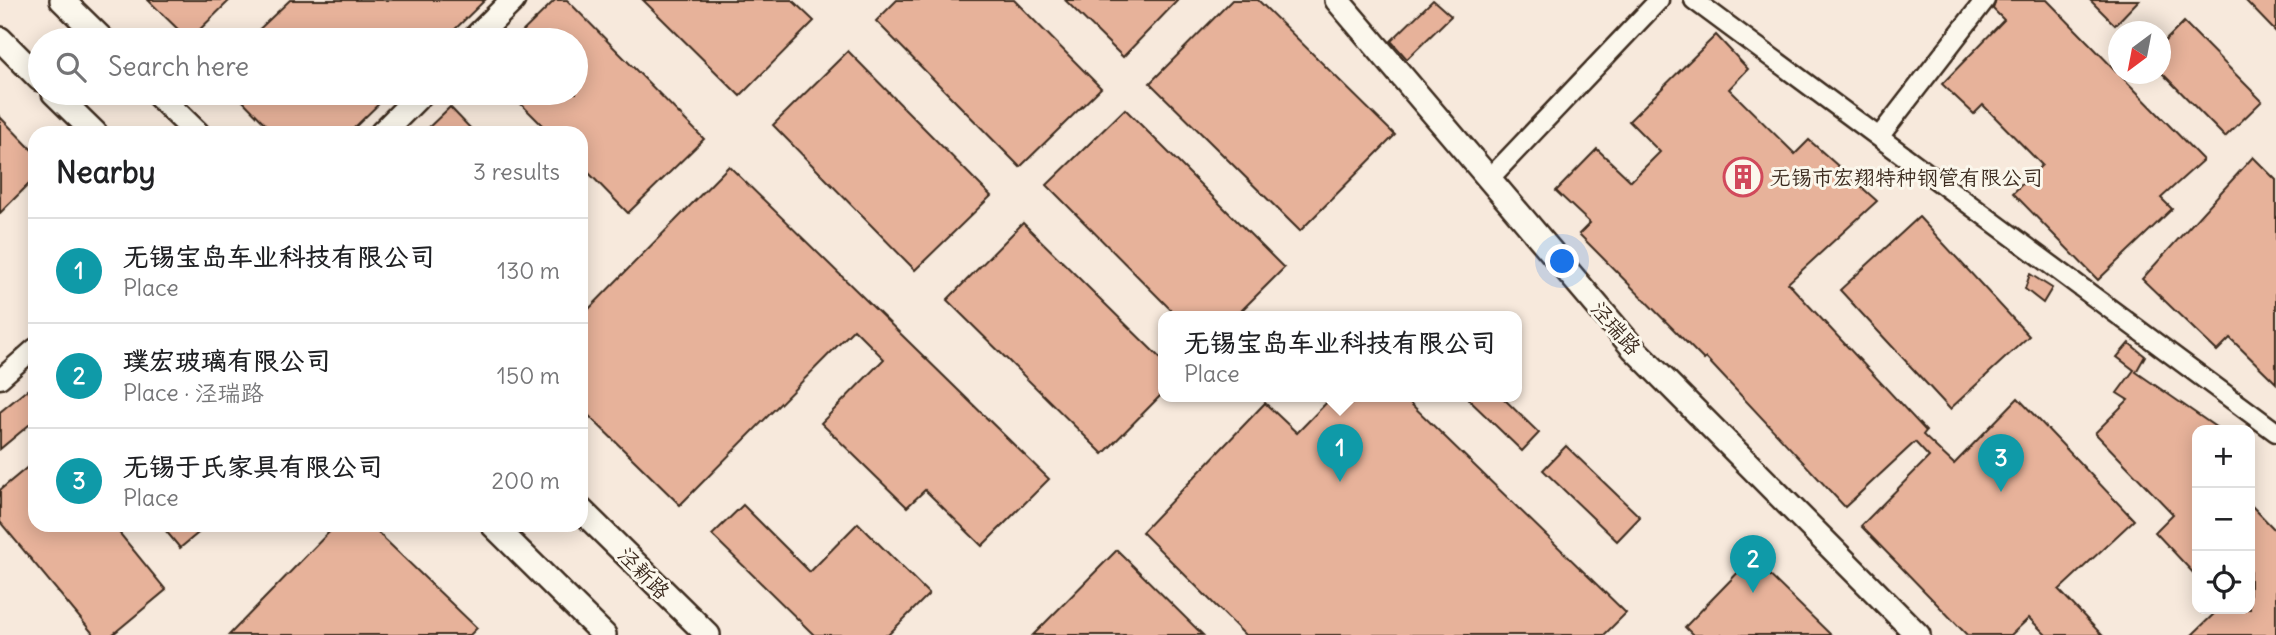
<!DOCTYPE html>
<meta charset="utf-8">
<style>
body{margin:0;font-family:Delius,"LXGW WenKai TC",sans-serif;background:#f6f6f6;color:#202124}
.controls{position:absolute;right:21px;bottom:21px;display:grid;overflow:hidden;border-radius:14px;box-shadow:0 4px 18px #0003}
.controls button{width:63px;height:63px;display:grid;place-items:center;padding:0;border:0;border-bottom:2px solid #e0e0e0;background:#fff;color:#202124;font:35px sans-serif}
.compass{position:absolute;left:2108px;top:21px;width:63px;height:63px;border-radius:50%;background:#fff;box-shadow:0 4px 18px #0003;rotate:212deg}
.you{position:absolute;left:1563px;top:262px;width:24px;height:24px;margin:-18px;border:5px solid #fff;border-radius:50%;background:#1a73e8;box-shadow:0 0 0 10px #1a73e833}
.badge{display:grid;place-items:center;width:46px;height:46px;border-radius:50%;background:#d1495b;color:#fff;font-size:23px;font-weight:700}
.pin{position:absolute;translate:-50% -58px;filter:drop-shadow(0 2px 4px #0008)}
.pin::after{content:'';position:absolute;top:37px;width:24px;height:21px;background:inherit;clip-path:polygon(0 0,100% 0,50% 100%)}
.popup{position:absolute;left:1158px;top:311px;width:364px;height:91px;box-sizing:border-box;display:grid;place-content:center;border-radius:14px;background:#fff;filter:drop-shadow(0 2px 5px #0005);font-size:23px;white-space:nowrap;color:#757577}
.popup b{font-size:26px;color:#202124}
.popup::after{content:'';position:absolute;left:50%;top:100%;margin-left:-14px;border:14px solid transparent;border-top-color:#fff}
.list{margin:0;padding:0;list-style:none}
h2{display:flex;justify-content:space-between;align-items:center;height:91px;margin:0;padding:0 28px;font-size:30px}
h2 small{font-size:23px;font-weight:400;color:#757577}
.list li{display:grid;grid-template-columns:46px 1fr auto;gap:21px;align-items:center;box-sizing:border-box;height:105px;padding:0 28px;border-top:2px solid #e0e0e0}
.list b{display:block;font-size:26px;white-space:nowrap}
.list p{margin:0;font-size:23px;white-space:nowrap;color:#757577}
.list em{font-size:23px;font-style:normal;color:#757577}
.icon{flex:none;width:38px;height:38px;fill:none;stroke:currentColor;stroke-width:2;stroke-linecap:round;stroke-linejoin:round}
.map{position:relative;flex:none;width:2276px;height:635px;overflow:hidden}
.search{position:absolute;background:#fff;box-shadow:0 4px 18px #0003;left:28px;top:28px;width:560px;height:77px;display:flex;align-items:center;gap:18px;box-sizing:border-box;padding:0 24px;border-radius:38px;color:#757577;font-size:26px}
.panel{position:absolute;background:#fff;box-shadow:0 4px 18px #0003;left:28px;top:126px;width:560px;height:406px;border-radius:21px}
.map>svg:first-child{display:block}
.building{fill:#e7b29a;stroke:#3b2a1e;stroke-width:2}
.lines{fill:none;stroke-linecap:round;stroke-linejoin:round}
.minor-casing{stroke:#3b2a1e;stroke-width:23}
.tertiary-casing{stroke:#3b2a1e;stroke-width:28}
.minor{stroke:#fbf7ec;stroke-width:18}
.tertiary{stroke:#fbf7ec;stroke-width:23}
.labels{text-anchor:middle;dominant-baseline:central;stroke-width:6;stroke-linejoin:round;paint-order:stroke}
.poi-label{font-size:21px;fill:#3b2a1e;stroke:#fbf7ec;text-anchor:start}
.street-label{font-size:21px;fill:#3b2a1e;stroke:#fbf7ec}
</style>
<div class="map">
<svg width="2276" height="635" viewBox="0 0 2276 635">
<rect width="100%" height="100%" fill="#f7e9dc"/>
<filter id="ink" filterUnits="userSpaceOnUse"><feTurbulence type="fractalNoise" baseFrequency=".0143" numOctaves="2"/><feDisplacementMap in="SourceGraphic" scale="14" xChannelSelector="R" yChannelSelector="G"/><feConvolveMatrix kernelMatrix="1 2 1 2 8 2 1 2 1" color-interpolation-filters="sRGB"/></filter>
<g filter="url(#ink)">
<g class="building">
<polygon points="148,0 230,0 189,40"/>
<polygon points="290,0 485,0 444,40 248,40"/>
<polygon points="555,0 567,0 704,139 628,213 581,165 581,133 550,133 510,93 576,93 576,40 514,40"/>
<polygon points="643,0 792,0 814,21 740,96"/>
<polygon points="897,0 1014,0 1101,88 1020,167 876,21"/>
<polygon points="1065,0 1178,0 1123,57"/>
<polygon points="1232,0 1258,0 1395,135 1300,231 1150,83"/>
<polygon points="1433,0 1451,16 1407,59 1391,41"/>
<polygon points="1996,0 2047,0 2203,160 2161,198 2172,209 2098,280 2013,193 2042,165 1983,105 1974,114 1942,84 2004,20 1993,9"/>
<polygon points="2090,0 2139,0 2115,25"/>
<polygon points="2245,0 2276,0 2276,32"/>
<polygon points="2184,22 2262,101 2225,137 2160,71 2160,46"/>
<polygon points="1716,35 1748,69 1729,89 1795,154 1809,140 1877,201 1788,283 1926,431 1923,435 1954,464 2018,398 2134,520 2059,590 2102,635 2046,635 2029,618 2011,635 1967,635 1861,526 1929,457 1915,442 1845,507 1706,358 1704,360 1579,234 1590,223 1556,191 1597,149 1631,181 1660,152 1629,121"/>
<polygon points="848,51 991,196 915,270 773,125"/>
<polygon points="235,93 390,93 349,133 274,133"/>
<polygon points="450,107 475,133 423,133"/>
<polygon points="1125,109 1284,268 1236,316 1177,316 1047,185"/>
<polygon points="0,117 35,153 35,178 0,213"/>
<polygon points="2253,157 2276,180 2276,383 2230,338 2217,351 2142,279"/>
<polygon points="729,166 1049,479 982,546 925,490 907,507 821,423 884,359 854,329 680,505 581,408 581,317"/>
<polygon points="1919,217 2029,336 1950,409 1840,290"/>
<polygon points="1023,223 1163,361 1163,393 1103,454 947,300"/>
<polygon points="2030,274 2052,288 2043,303 2025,289"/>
<polygon points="2129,343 2145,356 2136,372 2220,430 2197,430 2197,577 2155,532 2173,514 2095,433 2128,400 2117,393 2134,370 2117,357"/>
<polygon points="27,390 35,400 35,420 0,449 0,412"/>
<polygon points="1333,396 1403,396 1626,613 1604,635 1245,635 1142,532 1265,403 1297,433"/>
<polygon points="1465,396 1501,396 1539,433 1522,451"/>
<polygon points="1566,446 1640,517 1617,541 1543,470"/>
<polygon points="35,461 35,525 113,525 166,590 112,635 94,635 0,522 0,490"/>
<polygon points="2250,504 2276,531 2276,635 2192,635 2219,609 2250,609"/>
<polygon points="743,505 810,572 858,523 929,594 888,635 814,635 712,535"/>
<polygon points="161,525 208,525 180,548"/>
<polygon points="336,525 370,525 477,628 470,635 229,635"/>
<polygon points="1117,550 1203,635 1033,635"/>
<polygon points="1752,558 1831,635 1693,635 1685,627"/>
</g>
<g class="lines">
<defs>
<g id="minor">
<polyline points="1694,0 2276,432"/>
<polyline points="1879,137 1985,0"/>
<polyline points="1489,179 1659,0"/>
<polyline points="0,379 35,348"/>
</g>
<g id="tertiary">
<polyline points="62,0 103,40"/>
<polyline points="1337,0 1634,349 1918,635"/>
<polyline points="0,39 40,79"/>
<polyline points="473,40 513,0"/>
<polyline points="54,93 95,133"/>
<polyline points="156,93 197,133"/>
<polyline points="382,133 422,93"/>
<polyline points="581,510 708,635"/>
<polyline points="493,525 604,635"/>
</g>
</defs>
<use href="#minor" class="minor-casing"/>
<use href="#tertiary" class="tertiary-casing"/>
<use href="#minor" class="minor"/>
<use href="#tertiary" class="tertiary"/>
</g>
</g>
<defs>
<symbol id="building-ring" viewBox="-11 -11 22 22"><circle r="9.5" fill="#fbf7ec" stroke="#d1495b" stroke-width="1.5"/><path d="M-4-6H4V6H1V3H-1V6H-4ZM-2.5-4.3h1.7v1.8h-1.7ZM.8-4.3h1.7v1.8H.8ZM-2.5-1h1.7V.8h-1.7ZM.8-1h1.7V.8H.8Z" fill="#d1495b"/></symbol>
</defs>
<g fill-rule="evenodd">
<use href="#building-ring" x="1721" y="155" width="44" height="44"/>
</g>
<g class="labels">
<g class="poi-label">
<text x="1770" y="177">无锡市宏翔特种钢管有限公司</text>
</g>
<g class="street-label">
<text transform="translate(1616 328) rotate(49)">泾瑞路</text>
<text transform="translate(644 573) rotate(45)">泾新路</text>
</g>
</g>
</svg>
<div class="controls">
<button>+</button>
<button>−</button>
<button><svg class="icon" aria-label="locate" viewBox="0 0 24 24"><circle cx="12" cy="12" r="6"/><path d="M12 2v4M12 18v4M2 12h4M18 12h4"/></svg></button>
</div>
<svg class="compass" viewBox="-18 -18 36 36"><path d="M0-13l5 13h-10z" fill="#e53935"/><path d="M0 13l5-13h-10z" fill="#757577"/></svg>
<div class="you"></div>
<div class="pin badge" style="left:1340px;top:482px;background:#0f9aa8">1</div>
<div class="popup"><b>无锡宝岛车业科技有限公司</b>Place</div>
<div class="pin badge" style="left:1753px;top:593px;background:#0f9aa8">2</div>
<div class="pin badge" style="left:2001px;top:492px;background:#0f9aa8">3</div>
<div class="search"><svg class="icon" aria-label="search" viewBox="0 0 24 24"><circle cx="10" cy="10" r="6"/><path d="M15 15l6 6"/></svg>Search here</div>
<section class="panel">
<h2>Nearby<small>3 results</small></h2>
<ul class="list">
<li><span class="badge" style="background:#0f9aa8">1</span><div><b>无锡宝岛车业科技有限公司</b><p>Place</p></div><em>130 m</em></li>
<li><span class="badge" style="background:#0f9aa8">2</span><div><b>璞宏玻璃有限公司</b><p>Place · 泾瑞路</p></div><em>150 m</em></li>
<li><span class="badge" style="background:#0f9aa8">3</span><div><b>无锡于氏家具有限公司</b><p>Place</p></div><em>200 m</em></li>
</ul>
</section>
</div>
